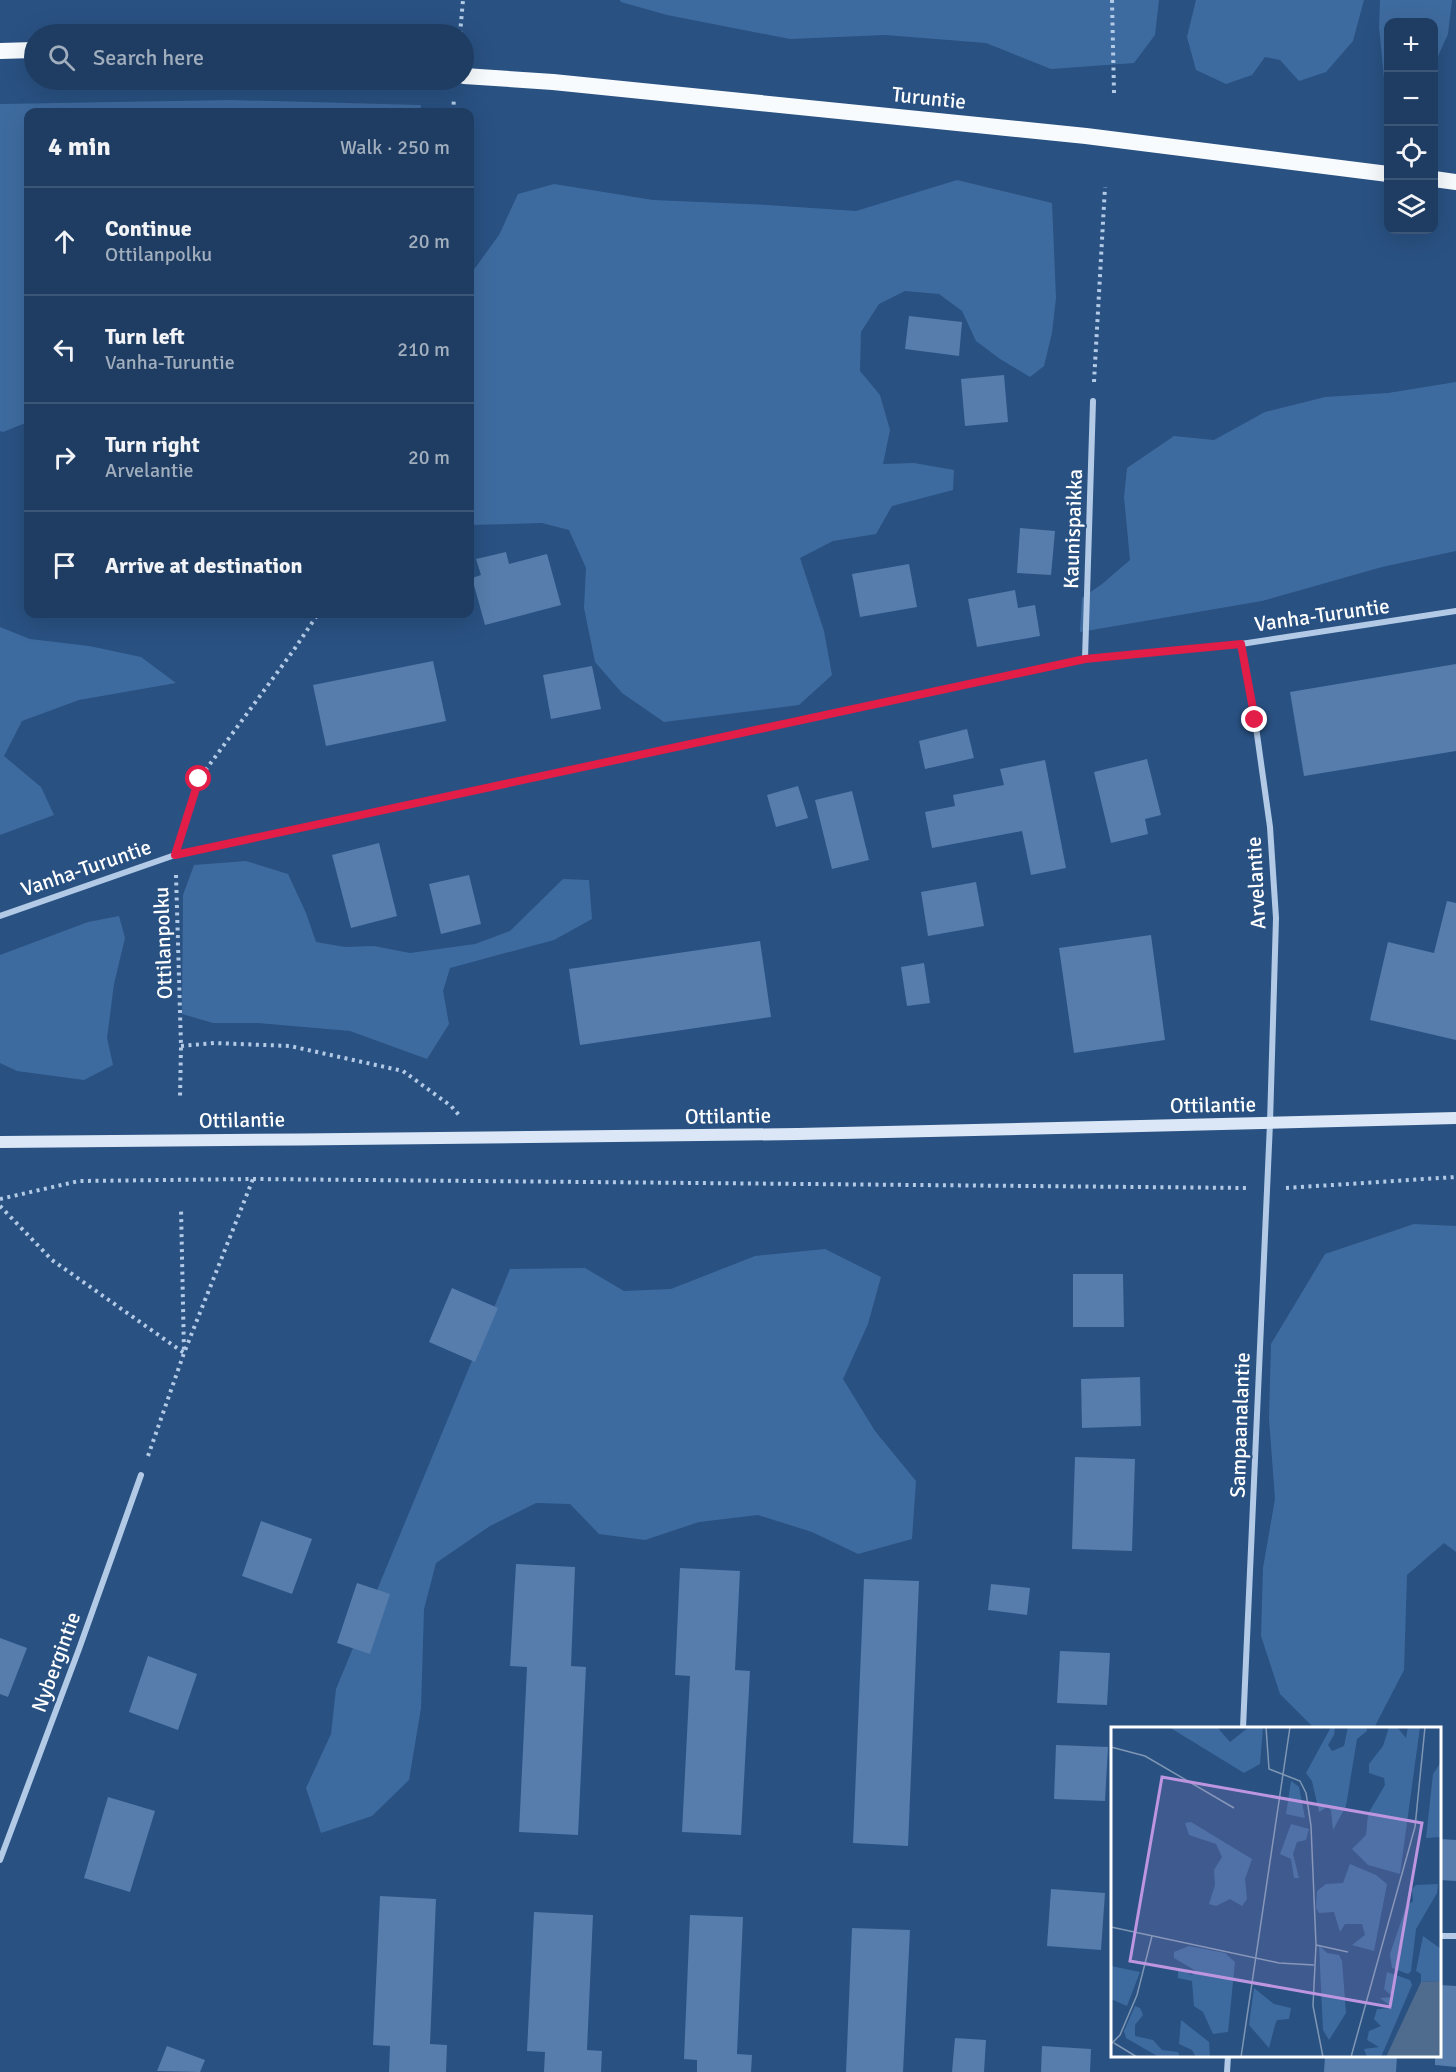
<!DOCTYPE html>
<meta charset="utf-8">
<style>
body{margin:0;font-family:Signika,sans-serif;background:#274468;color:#f1f3f6}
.controls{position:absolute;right:18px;top:18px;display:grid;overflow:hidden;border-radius:12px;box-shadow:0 6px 24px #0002}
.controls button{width:54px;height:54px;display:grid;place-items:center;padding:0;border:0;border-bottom:2px solid #3c5677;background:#1f3d62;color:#f1f3f6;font:30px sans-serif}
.stop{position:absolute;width:18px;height:18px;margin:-14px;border:4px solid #e11d48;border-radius:50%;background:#fff}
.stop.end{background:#e11d48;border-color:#fff;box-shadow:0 2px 6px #0008}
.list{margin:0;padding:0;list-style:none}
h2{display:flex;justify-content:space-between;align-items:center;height:78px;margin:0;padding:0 24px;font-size:26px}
h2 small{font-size:20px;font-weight:400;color:#a1aebe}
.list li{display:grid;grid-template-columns:39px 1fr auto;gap:18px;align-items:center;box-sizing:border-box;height:108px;padding:0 24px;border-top:2px solid #3c5677}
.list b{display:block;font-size:22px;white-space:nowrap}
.list p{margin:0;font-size:20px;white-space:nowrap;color:#a1aebe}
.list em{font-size:20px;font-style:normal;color:#a1aebe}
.icon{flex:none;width:33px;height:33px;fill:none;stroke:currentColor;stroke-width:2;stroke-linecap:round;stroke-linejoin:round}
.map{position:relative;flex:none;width:1456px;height:2072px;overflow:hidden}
.search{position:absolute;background:#1f3d62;box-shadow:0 6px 24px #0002;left:24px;top:24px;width:450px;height:66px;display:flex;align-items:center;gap:15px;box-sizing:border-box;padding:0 21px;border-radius:33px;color:#a1aebe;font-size:22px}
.panel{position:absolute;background:#1f3d62;box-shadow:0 6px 24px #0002;left:24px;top:108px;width:450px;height:510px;border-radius:12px}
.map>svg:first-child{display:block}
.green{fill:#3e6b9f}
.building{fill:#567dac}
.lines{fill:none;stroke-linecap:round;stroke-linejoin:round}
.path{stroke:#b2cae6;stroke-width:4;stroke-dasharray:3 4.5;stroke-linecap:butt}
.minor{stroke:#b2cae6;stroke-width:6}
.secondary{stroke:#dbe7f6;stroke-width:12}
.trunk{stroke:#f8fbfe;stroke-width:16}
.route{stroke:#e11d48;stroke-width:8}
.labels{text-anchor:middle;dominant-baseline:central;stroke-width:4.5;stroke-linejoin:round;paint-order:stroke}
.street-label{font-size:21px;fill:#fff;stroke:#295182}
.inset-road{fill:none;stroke:#7f97b4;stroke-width:1.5}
.view{fill:#bd96df;fill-opacity:0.15;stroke:#bd96df;stroke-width:3}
.inset-edge{fill:none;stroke:#fff;stroke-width:3}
</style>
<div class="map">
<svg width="1456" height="2072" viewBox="0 0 1456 2072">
<rect width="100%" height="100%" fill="#295182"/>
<g class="green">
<polygon points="620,0 1159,0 1155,35 1134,63 1051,69 986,43 885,35 790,39 667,15 621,2"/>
<polygon points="1196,0 1364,0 1353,41 1326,72 1299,81 1280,60 1265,57 1252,75 1226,84 1196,70 1187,37"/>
<polygon points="1380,0 1452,0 1448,34 1434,65 1434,22 1388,22 1388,81 1384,78 1379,27"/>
<polygon points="231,100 421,105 420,112 28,112 28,422 3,432 0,431 0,104"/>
<polygon points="957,180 1052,203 1056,298 1052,333 1044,366 1030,377 1000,359 976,341 962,311 939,294 905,291 879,304 861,332 860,371 880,395 890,430 883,464 914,463 954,470 953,490 892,506 876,534 833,541 800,558 824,631 832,675 799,705 664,722 622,693 595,662 584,608 586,568 569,530 542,523 470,525 470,275 499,235 518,194 554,184 653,200 767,205 856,211"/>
<polygon points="1456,382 1456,551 1382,567 1262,601 1080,632 1082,598 1102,584 1130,560 1124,497 1127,468 1174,436 1214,440 1265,412 1325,397 1388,393"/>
<polygon points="0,627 30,639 89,646 141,657 176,683 79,700 22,721 4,756 41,787 54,815 0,835"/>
<polygon points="246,861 288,874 306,913 316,942 345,947 374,946 410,953 475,944 510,931 563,879 589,880 592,919 554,940 450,968 443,991 449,1024 427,1059 350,1031 258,1023 213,1023 182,1014 183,895 194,865"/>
<polygon points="119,916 125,938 114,984 107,1038 113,1065 84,1080 17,1071 0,1063 0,955 88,922"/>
<polygon points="1414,1224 1456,1226 1456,1552 1444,1543 1407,1575 1404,1670 1374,1728 1314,1728 1280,1694 1261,1636 1263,1568 1275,1499 1269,1419 1271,1344 1325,1254"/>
<polygon points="825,1249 881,1277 868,1324 843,1379 875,1431 916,1481 912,1539 858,1554 812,1532 758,1515 699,1522 645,1540 599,1534 570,1504 536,1503 490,1526 436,1563 424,1609 421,1708 409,1780 372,1816 321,1833 306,1788 331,1734 336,1689 510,1269 585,1268 624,1291 671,1289 755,1256"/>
</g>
<g class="building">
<polygon points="909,316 962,322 959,356 905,349"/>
<polygon points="1004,375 1008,422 965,426 961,379"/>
<polygon points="1020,528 1055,531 1051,575 1017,573"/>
<polygon points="506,552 509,564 547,554 561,605 485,625 472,578 481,575 476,559"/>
<polygon points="909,564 917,607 860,617 852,574"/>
<polygon points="1015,590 1018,608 1035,605 1040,636 977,647 968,599"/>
<polygon points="433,661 446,721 326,746 313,685"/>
<polygon points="1456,664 1456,751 1304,776 1290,692"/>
<polygon points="592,666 601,709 551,719 543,675"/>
<polygon points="967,729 974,758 925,769 919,741"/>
<polygon points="1147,759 1161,815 1145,819 1148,834 1111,843 1094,772"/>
<polygon points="1045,760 1066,868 1031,875 1022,831 932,848 925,812 955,806 953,795 1004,785 1000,769"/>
<polygon points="798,786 808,818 776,827 767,795"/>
<polygon points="852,791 869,860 832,869 815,800"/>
<polygon points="379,843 397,916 351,928 332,855"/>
<polygon points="469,875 481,924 441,934 429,884"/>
<polygon points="976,882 984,926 928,936 921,892"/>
<polygon points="1447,901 1456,903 1456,1040 1370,1020 1388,942 1434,953"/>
<polygon points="1151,935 1165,1040 1074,1053 1059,948"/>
<polygon points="760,941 771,1017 580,1045 569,969"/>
<polygon points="924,963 930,1003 907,1006 901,967"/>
<polygon points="1073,1274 1123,1274 1124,1327 1073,1327"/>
<polygon points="452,1288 498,1308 475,1362 429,1342"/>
<polygon points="1140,1377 1141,1426 1082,1428 1081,1379"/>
<polygon points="1075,1457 1135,1459 1132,1551 1072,1549"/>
<polygon points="261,1521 312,1539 292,1594 242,1576"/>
<polygon points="516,1564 575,1567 571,1666 586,1667 578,1835 519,1832 527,1667 510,1666"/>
<polygon points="680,1568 740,1571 735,1670 750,1671 741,1835 682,1832 690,1676 675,1675"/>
<polygon points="864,1579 919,1581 908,1846 853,1843"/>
<polygon points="357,1583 390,1594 370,1654 337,1643"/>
<polygon points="991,1584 1030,1588 1027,1615 988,1610"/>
<polygon points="0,1638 27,1648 8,1697 0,1694"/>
<polygon points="1060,1651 1110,1653 1107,1705 1057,1703"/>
<polygon points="148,1656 197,1674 178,1730 129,1712"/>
<polygon points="1056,1745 1108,1747 1105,1801 1054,1799"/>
<polygon points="108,1797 155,1811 130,1892 84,1878"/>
<polygon points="1440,1839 1456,1840 1456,1881 1440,1880"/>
<polygon points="1051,1889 1105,1893 1101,1950 1047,1946"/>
<polygon points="380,1896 436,1899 430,2044 447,2045 446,2072 389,2072 390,2046 373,2045"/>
<polygon points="534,1912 593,1915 587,2050 602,2051 601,2072 544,2072 545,2052 527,2051"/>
<polygon points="690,1915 743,1917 737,2054 752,2055 751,2072 697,2072 697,2060 684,2059"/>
<polygon points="852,1928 910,1930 903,2072 846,2072"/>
<polygon points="1440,1985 1456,1986 1456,2067 1435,2065 1435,2056 1440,2056"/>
<polygon points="955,2038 986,2040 984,2072 952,2072"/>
<polygon points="167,2046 205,2060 200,2072 157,2071"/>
<polygon points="1042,2046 1091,2049 1090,2072 1041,2072"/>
<polygon points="1325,2056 1397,2056 1396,2072 1324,2072"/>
</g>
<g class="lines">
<g class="path">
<polyline points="1112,0 1114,93"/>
<polyline points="460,34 463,0"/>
<polyline points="453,112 454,98"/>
<polyline points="1094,382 1105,187"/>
<polyline points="182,833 199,779 293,651 318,614"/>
<polyline points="176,875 181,1046 180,1098"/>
<polyline points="181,1046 214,1043 290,1046 403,1071 451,1106 459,1115"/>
<polyline points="1286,1188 1456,1177"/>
<polyline points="0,1199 79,1181 253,1179 1249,1188"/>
<polyline points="0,1206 52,1260 184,1353 253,1179"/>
<polyline points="148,1456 184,1353 181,1208"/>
</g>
<g class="minor">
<polyline points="1241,644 1255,720 1270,827 1276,918 1270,1123 1243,1728"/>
<polyline points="1085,659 1093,401"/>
<polyline points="0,916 175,855 1085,659 1241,644 1456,611"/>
<polyline points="0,1860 79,1649 141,1475"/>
<polyline points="1440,1936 1456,1936"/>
<polyline points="1227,2072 1228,2056"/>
</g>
<path class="secondary" d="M0,1142C266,1139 532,1139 798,1134C1017,1130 1237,1123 1456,1118"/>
<g class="trunk">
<polyline points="0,51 34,50"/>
<polyline points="464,76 553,82 1086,136 1388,174"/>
<polyline points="1434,179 1456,182"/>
</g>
</g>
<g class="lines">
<polyline class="route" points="199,779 175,855 1085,659 1241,644 1255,720"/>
</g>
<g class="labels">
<g class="street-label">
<text transform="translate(929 98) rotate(6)">Turuntie</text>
<text transform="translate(1073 529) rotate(-88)">Kaunispaikka</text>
<text transform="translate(1322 615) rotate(-8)">Vanha-Turuntie</text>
<text transform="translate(86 868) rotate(-19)">Vanha-Turuntie</text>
<text transform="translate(1256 883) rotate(-93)">Arvelantie</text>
<text transform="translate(163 943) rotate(-92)">Ottilanpolku</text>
<text transform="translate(1213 1105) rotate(-1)">Ottilantie</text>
<text transform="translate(728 1116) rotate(-1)">Ottilantie</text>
<text transform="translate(242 1120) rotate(-1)">Ottilantie</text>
<text transform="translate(1240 1425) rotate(-88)">Sampaanalantie</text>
<text transform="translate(56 1662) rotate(-70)">Nybergintie</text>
</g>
</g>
<g transform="translate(1111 1727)">
<rect width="330" height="330" fill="#295182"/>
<path d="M58,0H106L119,15L138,0H152L149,37L133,46ZM220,0H224L223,8L217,18L221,24L233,19L237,0H255L256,4L246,12L235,79L222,103L220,83L216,80L208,85L201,54L195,46ZM278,0H286L295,11L297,0H309L289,147L257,138L241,122L255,108L257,87L274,58L273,51L258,46V37L272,19ZM330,35V110L315,111L322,47ZM180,54L188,60L194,91L175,87ZM80,95L141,132L134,152L136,172L131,179L119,172L105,179L98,177L104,158L103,143L111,130L105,117L78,108L74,96ZM180,97L198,102L195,113L186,115L182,127L188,151H183L180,132L169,127ZM239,137L265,148L276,157L263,224L241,218L254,208L251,197H234L229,205L223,185L208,186L205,181L206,164L215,157L232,156ZM327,157L326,166L305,202L300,244L297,247L281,241L279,227L295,180L302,174L301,162L305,158ZM312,209L330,222V254L310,255V247L305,244ZM208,218L216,226L228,228L231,234L235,286L218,313L212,303ZM78,219L114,226L124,235L117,305L102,307L92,285L83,279L81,254L67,251V241L81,248L85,244L63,231V225ZM0,239L29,245L16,279L0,272ZM276,245L299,253L301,258L270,330H256L253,322L268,320L256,313L258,304L270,299L263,292L266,282L282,281L269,271L282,270L273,262ZM143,261L163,277L180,281L178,292L166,293L164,298L158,321L138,298ZM24,279L29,281L32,288L24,298V309L42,313L51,323L67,325L69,330H48L15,311L13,304ZM70,293L98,315L99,330H85L81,323L68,317Z" fill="#3e6b9f"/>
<path d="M330,254V330H275L310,255Z" fill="#4f6c8e"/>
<path class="inset-road" d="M155,0L158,42L189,54L195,66L200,99L205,218L202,279L212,330M0,20L34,29L123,81M0,200L168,236L203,238M205,218L237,225M3,316L26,330M0,317L9,308L26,268L41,209M130,330L179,0M240,330L304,100L314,0"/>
<path class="view" d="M51,50L311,96L279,280L19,234Z"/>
<rect width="330" height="330" class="inset-edge"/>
</g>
</svg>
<div class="controls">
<button>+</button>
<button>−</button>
<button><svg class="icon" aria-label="locate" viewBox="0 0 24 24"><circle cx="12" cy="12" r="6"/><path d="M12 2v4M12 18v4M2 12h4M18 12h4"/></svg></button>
<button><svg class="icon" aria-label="layers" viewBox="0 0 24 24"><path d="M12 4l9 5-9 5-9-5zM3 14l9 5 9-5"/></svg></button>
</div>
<div class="stop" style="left:199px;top:779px"></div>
<div class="stop end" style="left:1255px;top:720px"></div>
<div class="search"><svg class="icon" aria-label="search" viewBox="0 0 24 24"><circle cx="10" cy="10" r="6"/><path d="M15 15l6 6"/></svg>Search here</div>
<section class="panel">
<h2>4 min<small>Walk · 250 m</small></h2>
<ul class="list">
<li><svg class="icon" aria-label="ahead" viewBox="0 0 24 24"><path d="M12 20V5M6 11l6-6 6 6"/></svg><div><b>Continue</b><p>Ottilanpolku</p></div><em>20 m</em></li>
<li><svg class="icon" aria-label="left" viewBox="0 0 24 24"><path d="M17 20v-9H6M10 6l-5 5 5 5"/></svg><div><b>Turn left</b><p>Vanha-Turuntie</p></div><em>210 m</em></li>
<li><svg class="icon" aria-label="right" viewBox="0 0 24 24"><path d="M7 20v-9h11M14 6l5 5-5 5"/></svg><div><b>Turn right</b><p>Arvelantie</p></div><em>20 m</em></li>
<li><svg class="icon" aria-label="arrive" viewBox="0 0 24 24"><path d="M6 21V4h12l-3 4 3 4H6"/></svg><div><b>Arrive at destination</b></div></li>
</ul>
</section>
</div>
